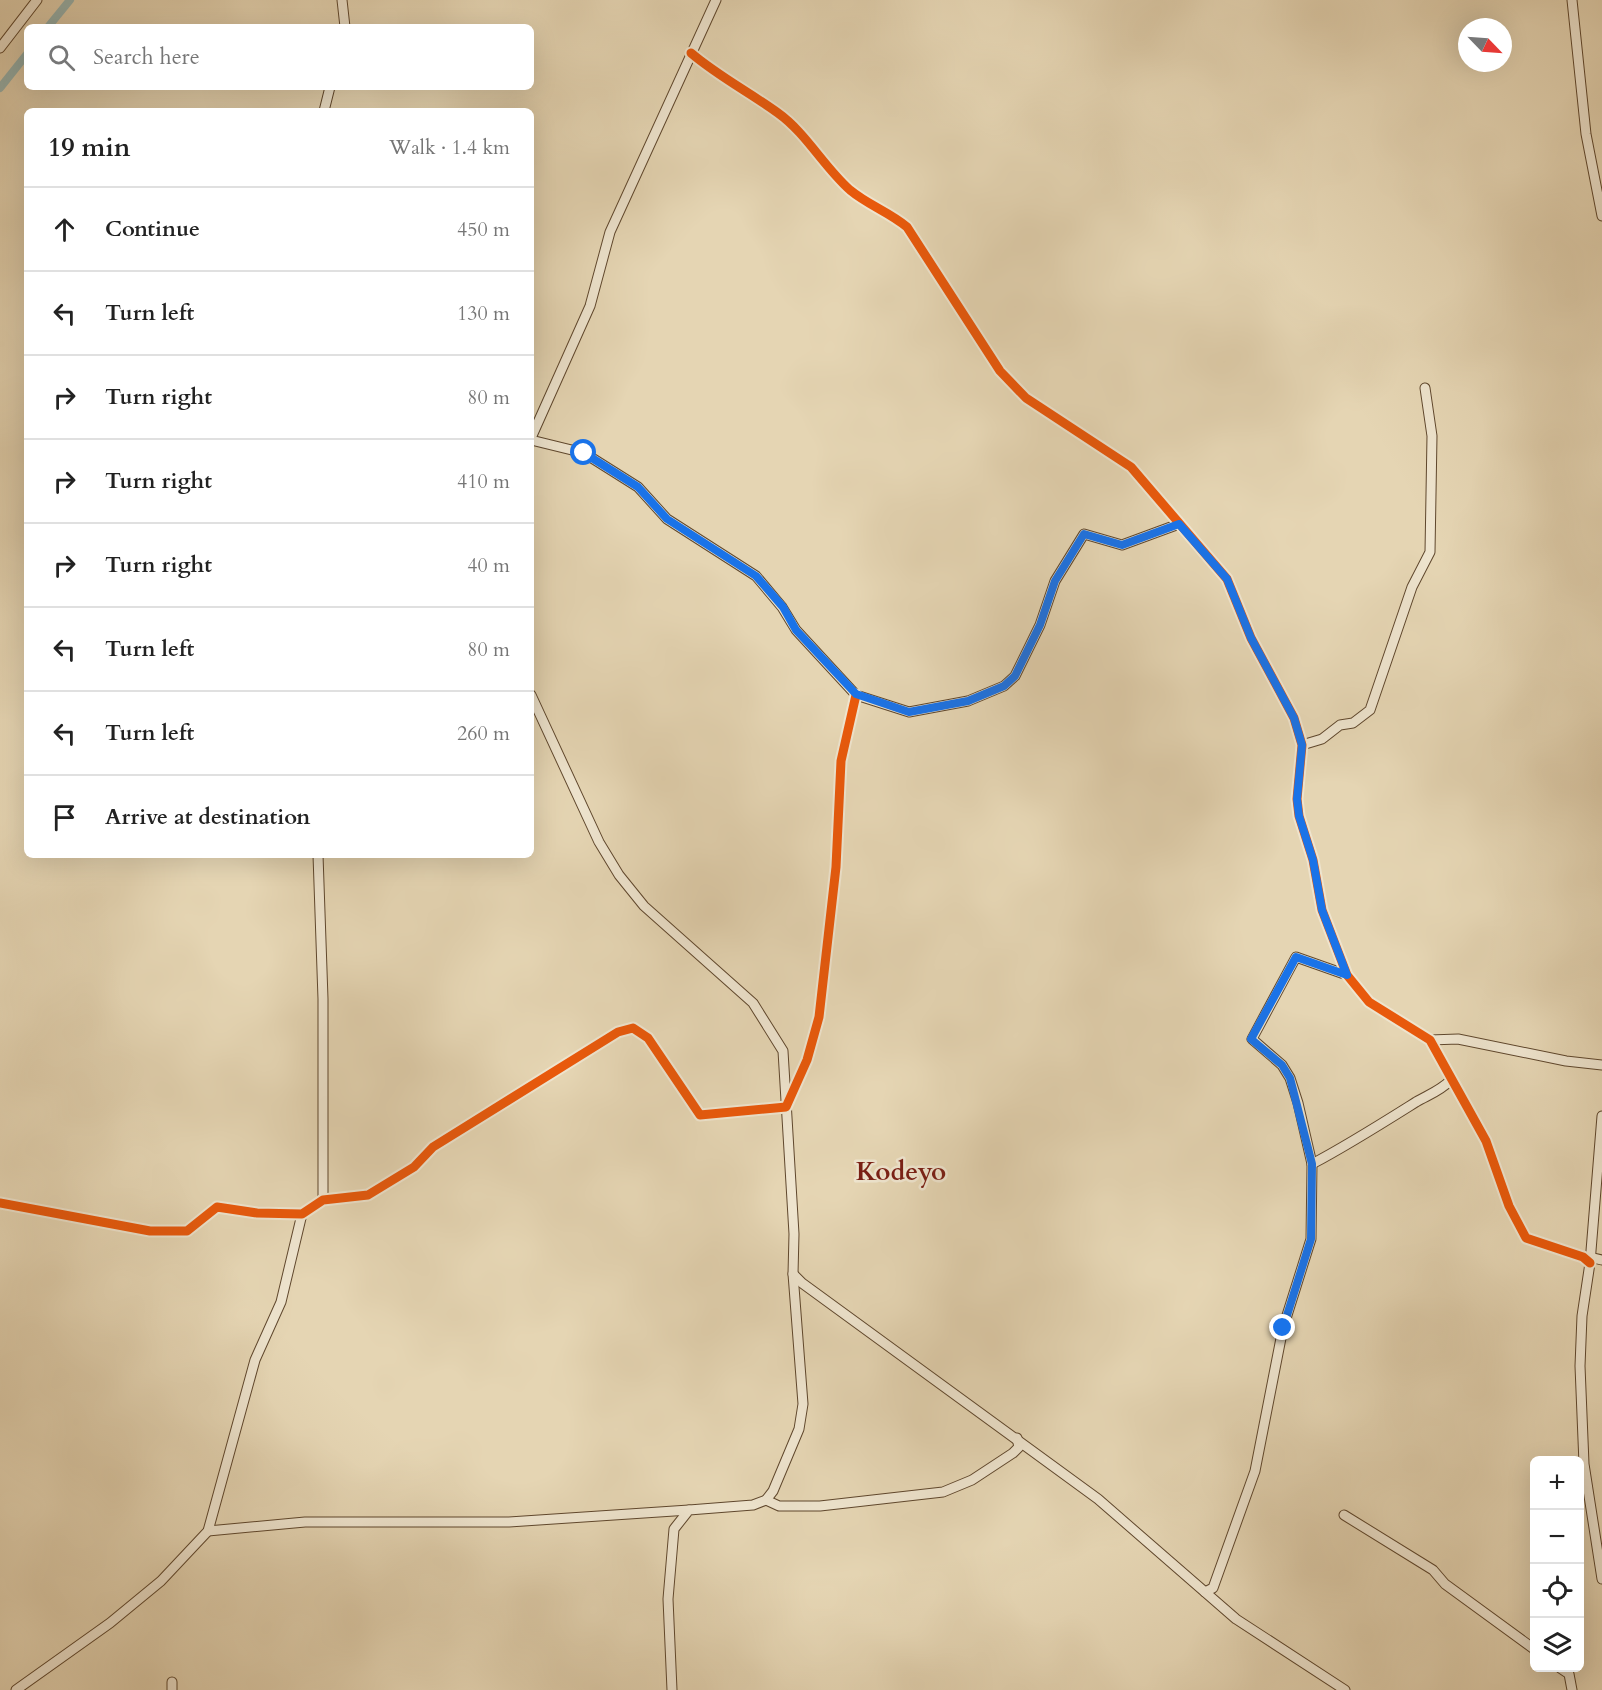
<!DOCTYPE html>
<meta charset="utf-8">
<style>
body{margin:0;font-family:Cardo,serif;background:#f2f2f2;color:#222}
.controls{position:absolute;right:18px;bottom:18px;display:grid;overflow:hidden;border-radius:9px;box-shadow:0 6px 24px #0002}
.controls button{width:54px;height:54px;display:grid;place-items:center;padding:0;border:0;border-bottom:2px solid #e0e0e0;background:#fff;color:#222;font:30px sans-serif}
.compass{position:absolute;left:1458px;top:18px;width:54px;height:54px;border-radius:50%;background:#fff;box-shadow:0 6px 24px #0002;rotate:115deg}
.stop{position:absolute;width:18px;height:18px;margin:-14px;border:4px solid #1a73e8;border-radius:50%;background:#fff}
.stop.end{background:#1a73e8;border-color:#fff;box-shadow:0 2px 6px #0008}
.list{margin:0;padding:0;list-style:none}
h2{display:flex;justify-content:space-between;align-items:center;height:78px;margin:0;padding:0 24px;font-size:26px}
h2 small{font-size:20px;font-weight:400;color:#767676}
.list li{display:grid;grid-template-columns:39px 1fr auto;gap:18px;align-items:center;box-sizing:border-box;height:84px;padding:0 24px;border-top:2px solid #e0e0e0}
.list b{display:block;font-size:22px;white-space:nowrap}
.list em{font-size:20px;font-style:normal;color:#767676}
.icon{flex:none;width:33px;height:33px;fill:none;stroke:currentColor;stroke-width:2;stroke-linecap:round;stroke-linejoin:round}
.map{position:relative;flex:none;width:1602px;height:1690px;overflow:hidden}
.search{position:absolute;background:#fff;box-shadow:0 6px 24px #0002;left:24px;top:24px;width:510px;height:66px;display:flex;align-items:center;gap:15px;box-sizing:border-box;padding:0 21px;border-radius:9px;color:#767676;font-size:22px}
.panel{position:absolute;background:#fff;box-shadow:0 6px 24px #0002;left:24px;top:108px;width:510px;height:750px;border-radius:9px}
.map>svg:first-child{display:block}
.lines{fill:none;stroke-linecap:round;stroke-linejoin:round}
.canal{stroke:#98b7b4;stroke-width:8}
.street-casing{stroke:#5f472d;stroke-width:11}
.street{stroke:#eee4ce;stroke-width:9}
.cycleway-casing{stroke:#eee4ce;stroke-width:13}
.cycleway{stroke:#e8590c;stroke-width:9}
.route{stroke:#1a73e8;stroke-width:8}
.labels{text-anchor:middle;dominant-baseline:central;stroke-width:5;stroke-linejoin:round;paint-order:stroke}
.quarter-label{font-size:26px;font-weight:bold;fill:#7a1f14;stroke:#eee4ce}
</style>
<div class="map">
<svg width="1602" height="1690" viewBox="0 0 1602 1690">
<rect width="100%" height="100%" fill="#e5d5b3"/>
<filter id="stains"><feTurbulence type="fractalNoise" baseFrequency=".00333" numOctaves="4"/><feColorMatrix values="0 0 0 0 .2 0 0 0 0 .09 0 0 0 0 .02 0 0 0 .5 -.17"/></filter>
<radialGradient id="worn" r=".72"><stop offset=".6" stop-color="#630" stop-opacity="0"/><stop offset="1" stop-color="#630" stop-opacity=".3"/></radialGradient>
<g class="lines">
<g class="canal">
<polyline points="48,27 70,0"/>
<polyline points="0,88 27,54"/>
</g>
<defs>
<g id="street">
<polyline points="342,0 345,27"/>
<polyline points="1572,0 1586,134 1602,216"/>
<polyline points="0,48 37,0"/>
<path d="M691,53C718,76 749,92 778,113C806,133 824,167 850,190C868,205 889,212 907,227L1000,371L1026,398L1131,467L1227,579L1251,638L1294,718L1302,745L1297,799L1299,816L1313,860L1322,910L1347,975L1369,1002L1430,1040L1486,1141L1509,1206L1526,1238L1583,1257L1590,1263"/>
<polyline points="324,111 330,87"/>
<polyline points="531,438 590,306 610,232 716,0"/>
<polyline points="531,440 584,453 638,487 667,519 756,576 782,607 796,630 856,695 909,712 968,701 1004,686 1015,676 1040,625 1055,581 1084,534 1122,545 1179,524"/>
<polyline points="531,695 599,842 619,875 644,906 753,1003 783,1051 794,1234 793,1274 803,1404 799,1429 773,1491 766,1500 753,1505 689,1510 674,1529 668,1599 672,1690"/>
<polyline points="1302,745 1322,739 1340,725 1353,723 1370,710 1412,587 1430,552 1432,436 1425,388"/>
<polyline points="318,855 323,999 323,1200"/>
<polyline points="1430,1040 1458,1039 1566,1061 1602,1065"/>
<polyline points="1602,1116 1590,1263 1582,1316 1580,1366 1584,1464 1602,1579"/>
<path d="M1312,1164C1348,1145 1381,1124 1416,1102C1428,1095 1440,1091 1451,1080"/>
<polyline points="0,1203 150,1231 187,1231 217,1207 257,1213 302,1214 323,1200 368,1195 414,1167 433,1147 618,1032 633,1028 648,1038 700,1115 786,1107 807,1060 819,1017 836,867 841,761 856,695"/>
<polyline points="1589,1257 1602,1260"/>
<polyline points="793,1274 802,1283 1098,1499 1236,1619 1345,1690"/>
<polyline points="766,1500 779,1506 820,1506 943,1492 972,1480 1013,1453 1019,1447 1017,1438"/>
<polyline points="1344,1515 1433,1570 1445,1584 1534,1649"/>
<polyline points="208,1531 305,1522 509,1522 689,1510"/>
<polyline points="1205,1592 1213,1588 1255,1471 1283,1328 1311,1239 1312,1164 1298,1103 1290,1078 1282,1065 1252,1039 1296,957 1347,975"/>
<polyline points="1560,1668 1569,1674 1572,1690"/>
<polyline points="16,1690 110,1623 161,1581 208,1531 255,1360 281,1302 302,1214"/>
<polyline points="172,1690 172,1682"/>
</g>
</defs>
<use href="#street" class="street-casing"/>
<use href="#street" class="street"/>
<defs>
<g id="cycleway">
<path d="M691,53C718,76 749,92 778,113C806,133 824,167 850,190C868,205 889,212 907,227L1000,371L1026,398L1131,467L1227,579L1251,638L1294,718L1302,745L1297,799L1299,816L1313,860L1322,910L1347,975L1369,1002L1430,1040L1486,1141L1509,1206L1526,1238L1583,1257L1590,1263"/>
<polyline points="0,1203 150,1231 187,1231 217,1207 257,1213 302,1214 323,1200 368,1195 414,1167 433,1147 618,1032 633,1028 648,1038 700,1115 786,1107 807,1060 819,1017 836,867 841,761 856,695"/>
</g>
</defs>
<use href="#cycleway" class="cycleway-casing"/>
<use href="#cycleway" class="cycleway"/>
</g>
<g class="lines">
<polyline class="route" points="584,453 638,487 667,519 756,576 783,607 796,630 856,694 909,712 968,701 1004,686 1015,676 1040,625 1055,581 1084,534 1122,545 1179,524 1227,579 1251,638 1294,718 1302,745 1297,799 1299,816 1313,860 1322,910 1347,975 1296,957 1251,1039 1282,1065 1290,1078 1312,1164 1311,1239 1283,1328"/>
</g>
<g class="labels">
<g class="quarter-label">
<text x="901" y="1171">Kodeyo</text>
</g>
</g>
<rect width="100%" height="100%" filter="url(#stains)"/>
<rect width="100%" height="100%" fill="url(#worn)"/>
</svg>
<div class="controls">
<button>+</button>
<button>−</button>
<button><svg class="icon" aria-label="locate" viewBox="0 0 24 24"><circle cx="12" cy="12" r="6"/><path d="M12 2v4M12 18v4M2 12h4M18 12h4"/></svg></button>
<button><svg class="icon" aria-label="layers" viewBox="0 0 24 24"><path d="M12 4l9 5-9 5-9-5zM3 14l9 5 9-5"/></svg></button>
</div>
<svg class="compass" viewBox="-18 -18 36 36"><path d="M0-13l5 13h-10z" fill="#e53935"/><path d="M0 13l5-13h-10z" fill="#767676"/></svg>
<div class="stop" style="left:584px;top:453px"></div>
<div class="stop end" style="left:1283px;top:1328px"></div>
<div class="search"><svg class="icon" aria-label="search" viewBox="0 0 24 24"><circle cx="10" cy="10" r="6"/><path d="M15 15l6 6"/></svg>Search here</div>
<section class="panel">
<h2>19 min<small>Walk · 1.4 km</small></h2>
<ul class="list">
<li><svg class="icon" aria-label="ahead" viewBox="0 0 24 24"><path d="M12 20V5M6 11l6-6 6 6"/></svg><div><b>Continue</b></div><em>450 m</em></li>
<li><svg class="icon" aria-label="left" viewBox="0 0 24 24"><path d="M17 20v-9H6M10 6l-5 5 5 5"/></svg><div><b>Turn left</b></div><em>130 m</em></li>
<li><svg class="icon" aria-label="right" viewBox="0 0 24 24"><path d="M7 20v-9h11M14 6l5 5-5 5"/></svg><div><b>Turn right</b></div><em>80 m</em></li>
<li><svg class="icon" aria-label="right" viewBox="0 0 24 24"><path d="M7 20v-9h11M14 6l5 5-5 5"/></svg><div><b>Turn right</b></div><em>410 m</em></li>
<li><svg class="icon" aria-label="right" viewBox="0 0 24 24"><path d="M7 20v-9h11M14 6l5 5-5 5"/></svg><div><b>Turn right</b></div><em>40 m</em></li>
<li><svg class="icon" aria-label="left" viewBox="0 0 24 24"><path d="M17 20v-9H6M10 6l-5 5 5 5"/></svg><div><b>Turn left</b></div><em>80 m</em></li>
<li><svg class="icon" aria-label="left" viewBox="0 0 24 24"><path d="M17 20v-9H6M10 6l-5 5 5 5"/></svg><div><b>Turn left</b></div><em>260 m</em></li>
<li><svg class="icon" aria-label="arrive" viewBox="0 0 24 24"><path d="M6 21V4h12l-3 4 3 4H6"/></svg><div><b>Arrive at destination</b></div></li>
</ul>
</section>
</div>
